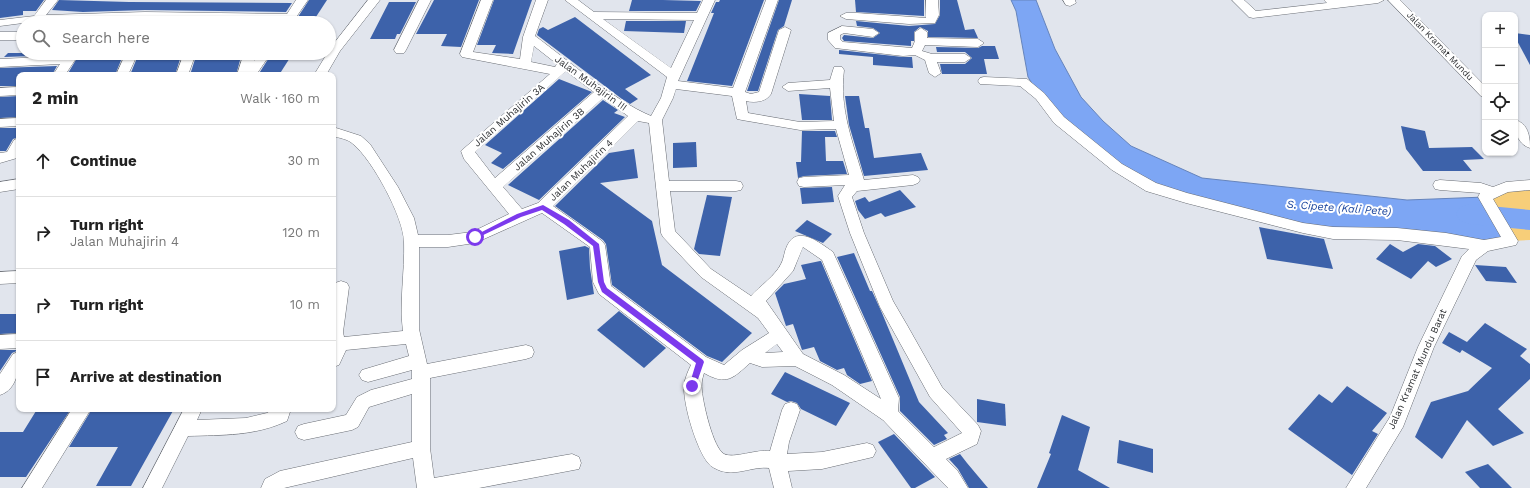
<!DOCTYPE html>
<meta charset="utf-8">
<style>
body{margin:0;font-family:"Work Sans",sans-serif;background:#f2f2f2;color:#222}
.controls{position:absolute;right:12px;top:12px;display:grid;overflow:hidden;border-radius:8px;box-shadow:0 1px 3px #0004}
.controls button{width:36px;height:36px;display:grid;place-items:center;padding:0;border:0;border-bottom:1px solid #e0e0e0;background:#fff;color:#222;font:20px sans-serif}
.stop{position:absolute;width:12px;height:12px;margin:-9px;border:3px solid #7c3aed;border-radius:50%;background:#fff}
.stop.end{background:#7c3aed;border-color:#fff;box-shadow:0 1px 4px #0008}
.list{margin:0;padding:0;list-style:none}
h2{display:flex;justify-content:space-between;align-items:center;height:52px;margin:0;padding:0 16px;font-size:17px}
h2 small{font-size:13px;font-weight:400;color:#767676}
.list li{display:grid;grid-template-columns:26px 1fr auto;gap:12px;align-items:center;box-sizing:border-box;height:72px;padding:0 16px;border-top:1px solid #e0e0e0}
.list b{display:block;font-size:15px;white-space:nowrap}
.list p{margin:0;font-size:13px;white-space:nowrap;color:#767676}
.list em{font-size:13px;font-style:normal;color:#767676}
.icon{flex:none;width:22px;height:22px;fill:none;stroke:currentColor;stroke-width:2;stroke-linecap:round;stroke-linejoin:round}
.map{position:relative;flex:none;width:1530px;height:488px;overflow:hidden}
.search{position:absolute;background:#fff;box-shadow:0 1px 3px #0004;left:16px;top:16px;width:320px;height:44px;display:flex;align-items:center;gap:10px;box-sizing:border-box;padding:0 14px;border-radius:22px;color:#767676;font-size:15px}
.panel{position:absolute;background:#fff;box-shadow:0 1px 3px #0004;left:16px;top:72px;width:320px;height:340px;border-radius:8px}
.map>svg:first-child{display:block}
.green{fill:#f7ce79}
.water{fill:#7da6f4;stroke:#6684bb}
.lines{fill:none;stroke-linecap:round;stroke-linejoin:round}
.river{fill:#7da6f4;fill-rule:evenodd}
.building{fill:#3d62aa}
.minor-casing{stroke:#696d74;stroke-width:1}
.minor{fill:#fff;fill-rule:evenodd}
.route{fill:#7c3aed}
.labels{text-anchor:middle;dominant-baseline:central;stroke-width:4;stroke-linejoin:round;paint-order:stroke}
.far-street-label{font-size:9px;fill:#313336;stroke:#fff}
.street-label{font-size:10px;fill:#313336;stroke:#fff}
.water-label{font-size:11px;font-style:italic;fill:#19449d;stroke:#fff}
</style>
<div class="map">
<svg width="1530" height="488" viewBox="0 0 1530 488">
<rect width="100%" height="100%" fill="#e1e5ed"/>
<polygon class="green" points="1530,185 1530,220 1509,219 1530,220 1530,240 1511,241 1485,197"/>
<polygon class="water" points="1011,0 1036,0 1055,49 1081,97 1103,121 1131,146 1202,178 1407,200 1485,197 1511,241 1484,246 1333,233 1186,198 1117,167 1040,96 1028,77 1016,11"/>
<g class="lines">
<polygon class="river" points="1469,204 1530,210 1530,230 1469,224 1460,221 1456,214 1460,207"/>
</g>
<g class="building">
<polygon points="0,0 44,0 36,11 23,11 23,15 0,18"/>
<polygon points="59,0 129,2 292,3 286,12 145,10 83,12 52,10"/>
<polygon points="309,0 327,0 312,23 294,23"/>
<polygon points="434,0 479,0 461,47 441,46 447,34 416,34"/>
<polygon points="494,0 532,0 513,54 492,53 496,45 477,45"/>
<polygon points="632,0 663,0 701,1 696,11 629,11"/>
<polygon points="720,0 764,0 732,86 687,81 714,13 711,13 716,2 719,2"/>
<polygon points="779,0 792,0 784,26 778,30 758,91 747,91"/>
<polygon points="855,0 924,0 924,16 856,12"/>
<polygon points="940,0 957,0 965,30 974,29 978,38 928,37 928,31 920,27 914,32 914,41 911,41 911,46 844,41 842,38 844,35 873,38 880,33 873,28 857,26 856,21 909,26 935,24 940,15"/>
<polygon points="389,2 416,2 400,34 397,34 395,39 370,39"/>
<polygon points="575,17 651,75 625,89 638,99 630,104 622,99 537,35 539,29 543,27 548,30"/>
<polygon points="108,20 279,21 279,23 100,23 101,21"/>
<polygon points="626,21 686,21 684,33 624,31"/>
<polygon points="1515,33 1530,35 1530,65 1515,37"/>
<polygon points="982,46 995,46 999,59 984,59 987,74 942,74 940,64 965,64 972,58 965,52 937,52 936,47 978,48"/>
<polygon points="839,50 903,57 912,57 913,68 873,65 873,57 839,54"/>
<polygon points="8,53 66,53 64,55 4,57"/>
<polygon points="80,53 124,53 115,75 67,75"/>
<polygon points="139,53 182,53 175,75 130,75"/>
<polygon points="197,53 242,53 236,75 190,75"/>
<polygon points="272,53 293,53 279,75 258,75"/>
<polygon points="57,66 52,75 19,75 19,86 0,86 0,68"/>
<polygon points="559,79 592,92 503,169 491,163 502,153 485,145"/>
<polygon points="799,94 830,96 832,120 802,120"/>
<polygon points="19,96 19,117 0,118 0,97"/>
<polygon points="845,96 859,96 865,128 869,128 874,158 921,153 928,170 864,176 849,125"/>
<polygon points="603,100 618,110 614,113 625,117 539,200 508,185"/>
<polygon points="1401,126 1425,131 1429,148 1472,147 1484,159 1463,160 1472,171 1423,171 1406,149"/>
<polygon points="0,128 19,128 19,137 13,139 6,151 0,151"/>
<polygon points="802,131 835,131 837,137 825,137 826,161 843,161 847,174 804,176 798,178 796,162 801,162"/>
<polygon points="696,142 697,167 673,168 673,143"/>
<polygon points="634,149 638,178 600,183 652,221 662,265 752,333 722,362 707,356 612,285 606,244 603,240 555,206 609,153"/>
<polygon points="832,187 834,202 802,204 800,188"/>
<polygon points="900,190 916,207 885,217 881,213 865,219 858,210 855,201 865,197 869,202"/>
<polygon points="707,195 732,197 720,256 699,254 694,249"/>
<polygon points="807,220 832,234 823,243 795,231"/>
<polygon points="1259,227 1324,239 1333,269 1267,259"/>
<polygon points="1390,244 1403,252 1418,244 1435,246 1452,259 1436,267 1428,261 1411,279 1376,259"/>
<polygon points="585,246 589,248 590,268 594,294 567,300 559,251"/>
<polygon points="854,253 870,291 872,291 882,313 919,402 948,433 944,435 947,439 934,445 900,411 900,397 837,257"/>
<polygon points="820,261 821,261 872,381 860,384 847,375 844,368 837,370 820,361 814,347 802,350 793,324 786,326 775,293 784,284 806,279 801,265"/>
<polygon points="1475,265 1506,267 1517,283 1486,281"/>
<polygon points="619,311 666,348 644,368 597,330"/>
<polygon points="0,314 19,314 19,333 0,334"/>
<polygon points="1485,323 1527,349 1520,356 1530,364 1530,379 1498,409 1524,433 1493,446 1467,420 1442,459 1415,437 1431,402 1468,391 1492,368 1462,350 1460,353 1442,343 1449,332 1467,342 1466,343"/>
<polygon points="0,350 19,350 12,353 0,371"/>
<polygon points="785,372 850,403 836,426 801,409 797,403 791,401 787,402 771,394"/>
<polygon points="1347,386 1387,413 1372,431 1378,434 1352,475 1288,429 1319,394 1332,403"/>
<polygon points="977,399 1005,404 1006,426 977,422"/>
<polygon points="92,409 174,409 131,486 96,486 118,447 69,447"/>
<polygon points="36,411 69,412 26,477 0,477 0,432 23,432"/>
<polygon points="1062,415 1090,427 1078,470 1110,488 1037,488 1051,454 1049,453"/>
<polygon points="894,434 935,477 915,488 911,488 878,442"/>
<polygon points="1119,440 1153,449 1153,473 1117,463"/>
<polygon points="960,454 967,463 988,488 969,488 958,469 949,459"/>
<polygon points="1488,464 1512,488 1480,488 1465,472"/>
</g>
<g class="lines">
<defs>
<g id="minor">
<polygon points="46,0 58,0 46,15 145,12 287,14 296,0 308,0 292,23 280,23 282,20 108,19 23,23 0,26 0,20 34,16"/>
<polygon points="368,0 380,0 340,51 326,75 314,75 331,47"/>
<polygon points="419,0 431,0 406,50 404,53 396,53 394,50"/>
<path d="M481,0H493L473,52L520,59L523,37L536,0H548L535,36C569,61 613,100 651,116L661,98L667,77L565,0H578L594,12L697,13L703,0H715L678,81L733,88L766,0H778L745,92L751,94L759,92L779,30L785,27L791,30L771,94C766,102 755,103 746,101L748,113L800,122L834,121L830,88L788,91L782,87L788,83L830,80L834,67H842L844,70C839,109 853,143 864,180L913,175L918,177L920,180L918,183L913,185L857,191L852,197L864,233L893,301L907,325L942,387L978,425L981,431L977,444L946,459L957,470L968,488H948L883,420L832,385L795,366L762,367L750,363C733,378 727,386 704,373C702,379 701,385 702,391C703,403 713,448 724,454C733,459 757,449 770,451L782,410L785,404L791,402L797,404L800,410L789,442L787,454L822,452L867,443L873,445L876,451L873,457L822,469L788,471L792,488H774L769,468C753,466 737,476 721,471C716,469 711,467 708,463C696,448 683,404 684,385C685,378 688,371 691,365L599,294L593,282L590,247L542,213L475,243L448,247H419V329L427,364L526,345L532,347L534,352L532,357L526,359L430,378V448L434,478L572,454L579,457L581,463L579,469L479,488H417L413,458L284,488H261L265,479L280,471L412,442V394L369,407L358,427L352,430L304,440L298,438L295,432L298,426L304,424L346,415L357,397L371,390L412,379V370L368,382L362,380L359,375L362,370L409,356L406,344L346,350L339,365L333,367V288L335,283L341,281L347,283L349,287L343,332L344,337L403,331C399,302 405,272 404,242C404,218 372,159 353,144C348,139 339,138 333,136V127L361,136L370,144L398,187L414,218L418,235H448L472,232L509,214L464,159L461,151L550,74L462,57L460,54ZM603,19L694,20L671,68ZM534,46L557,64L555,67L531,62ZM566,71L594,92L495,178L475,152ZM676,89L732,96L737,119L742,120L800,130L836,129L849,175L804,177L799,178L797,182L799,186L804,187L845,185L838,196L850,233L880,307L930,397L962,433L934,447L898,411L899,398L833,252C820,243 797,224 787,246C784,252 784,259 781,264C775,276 760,286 751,296L711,269L675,231L670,191H736L741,190L743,186L741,182L736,181H669L662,120L673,98ZM603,98L628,116L538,203L522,209L503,187ZM638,121L649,123L661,233L663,237L701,277L758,318L769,333L742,350L724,365L706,357L611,286L605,245L602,241L553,206ZM803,247L822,260L881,399L844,375L803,354L766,301L793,271ZM777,344L783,352L765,353Z"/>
<polygon points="926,0 938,0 939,15 935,23 909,24 846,19 840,16 846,13 857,13 926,18"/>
<polygon points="1063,0 1075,0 1076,3 1070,6 1066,5"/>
<polygon points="1232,0 1244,0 1256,11 1327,3 1324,0 1384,0 1378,3 1253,18 1249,17"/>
<polygon points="1388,0 1400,0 1485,86 1485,97 1481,96"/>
<polygon points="842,26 873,29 879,33 873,37 844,33 840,35 840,39 843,42 912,48 915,41 915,32 921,28 927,32 927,38 978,39 984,43 978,47 925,45 922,51 932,54 965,54 971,58 965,62 937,62 941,73 935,77 929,73 925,60 915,55 903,56 835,48 828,40 828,33"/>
<rect x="0" y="32" width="23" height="8"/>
<polygon points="68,53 79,54 65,75 53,75 60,64 0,67 0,59 65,56"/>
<polygon points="126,53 138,53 128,75 116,75"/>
<polygon points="184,53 196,53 188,75 176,75"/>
<polygon points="244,53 256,53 254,61 259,53 271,53 256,75 237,75"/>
<polygon points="984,77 1027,79 1044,93 1064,117 1122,164 1156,183 1187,193 1303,223 1333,227 1397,228 1446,233 1484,240 1501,237 1478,197 1480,193 1440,190 1435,189 1433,185 1435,181 1440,180 1481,183 1493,187 1506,182 1530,180 1530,190 1508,192 1493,199 1518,241 1516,245 1488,251 1476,260 1434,347 1403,427 1366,488 1346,488 1390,417 1418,347 1462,256 1469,249 1397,240 1333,239 1303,233 1186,203 1146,191 1112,170 1054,123 1036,99 1020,86 980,84 978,81 980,78"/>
<polygon points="19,87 19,95 0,96 0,88"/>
<polygon points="19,118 19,126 0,127 0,119"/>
<path d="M1515,120C1528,123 1530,136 1530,148C1517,144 1515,131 1515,120Z"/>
<polygon points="19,138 19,155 17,158 0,163 0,153 7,152 14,140"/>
<polygon points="19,179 19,189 0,192 0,182"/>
<polygon points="19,271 19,283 0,284 0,272"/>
<polygon points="19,334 19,348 0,349 0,335"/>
<path d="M19,352C19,368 18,389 0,395V374L13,354Z"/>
<polygon points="72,409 91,409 42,488 22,488"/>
<path d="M184,409H202L197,420L246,418L267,413L273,409H291L287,421C255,436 223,435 188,436L162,488H143Z"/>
</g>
</defs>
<use href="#minor" class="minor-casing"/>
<use href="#minor" class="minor"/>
</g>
<polygon class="route" points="543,205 569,220 599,244 604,282 607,288 703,360 704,362 695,388 692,389 689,386 696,363 602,292 598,282 593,246 564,224 542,210 521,217 477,238 472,237 517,214"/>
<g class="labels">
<g class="far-street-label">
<text transform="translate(1440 46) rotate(46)">Jalan Kramat Mundu</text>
</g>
<g class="street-label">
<text transform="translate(591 83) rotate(36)">Jalan Muhajirin III</text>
<text transform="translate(509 115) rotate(-41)">Jalan Muhajirin 3A</text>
<text transform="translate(549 139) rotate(-41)">Jalan Muhajirin 3B</text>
<text transform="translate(581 170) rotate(-44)">Jalan Muhajirin 4</text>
<text transform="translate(1417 369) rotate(-66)">Jalan Kramat Mundu Barat</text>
</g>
<g class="water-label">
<text transform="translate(1339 208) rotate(4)">S. Cipete (Kali Pete)</text>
</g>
</g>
</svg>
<div class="controls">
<button>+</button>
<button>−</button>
<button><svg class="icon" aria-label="locate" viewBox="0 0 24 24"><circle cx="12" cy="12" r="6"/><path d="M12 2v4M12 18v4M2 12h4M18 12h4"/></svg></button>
<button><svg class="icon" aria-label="layers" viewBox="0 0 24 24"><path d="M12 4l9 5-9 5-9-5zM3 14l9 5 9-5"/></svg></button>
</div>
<div class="stop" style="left:475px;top:237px"></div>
<div class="stop end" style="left:692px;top:386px"></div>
<div class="search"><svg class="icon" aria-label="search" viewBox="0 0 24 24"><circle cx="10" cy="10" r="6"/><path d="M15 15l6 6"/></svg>Search here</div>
<section class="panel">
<h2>2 min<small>Walk · 160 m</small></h2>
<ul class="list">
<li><svg class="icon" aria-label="ahead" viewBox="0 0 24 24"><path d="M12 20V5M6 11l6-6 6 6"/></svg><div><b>Continue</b></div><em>30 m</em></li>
<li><svg class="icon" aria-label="right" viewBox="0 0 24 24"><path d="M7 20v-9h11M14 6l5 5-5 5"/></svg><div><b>Turn right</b><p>Jalan Muhajirin 4</p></div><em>120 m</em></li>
<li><svg class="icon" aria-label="right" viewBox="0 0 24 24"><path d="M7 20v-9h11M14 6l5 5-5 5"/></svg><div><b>Turn right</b></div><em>10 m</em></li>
<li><svg class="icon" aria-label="arrive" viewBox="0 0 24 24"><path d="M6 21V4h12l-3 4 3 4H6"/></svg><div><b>Arrive at destination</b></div></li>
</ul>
</section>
</div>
